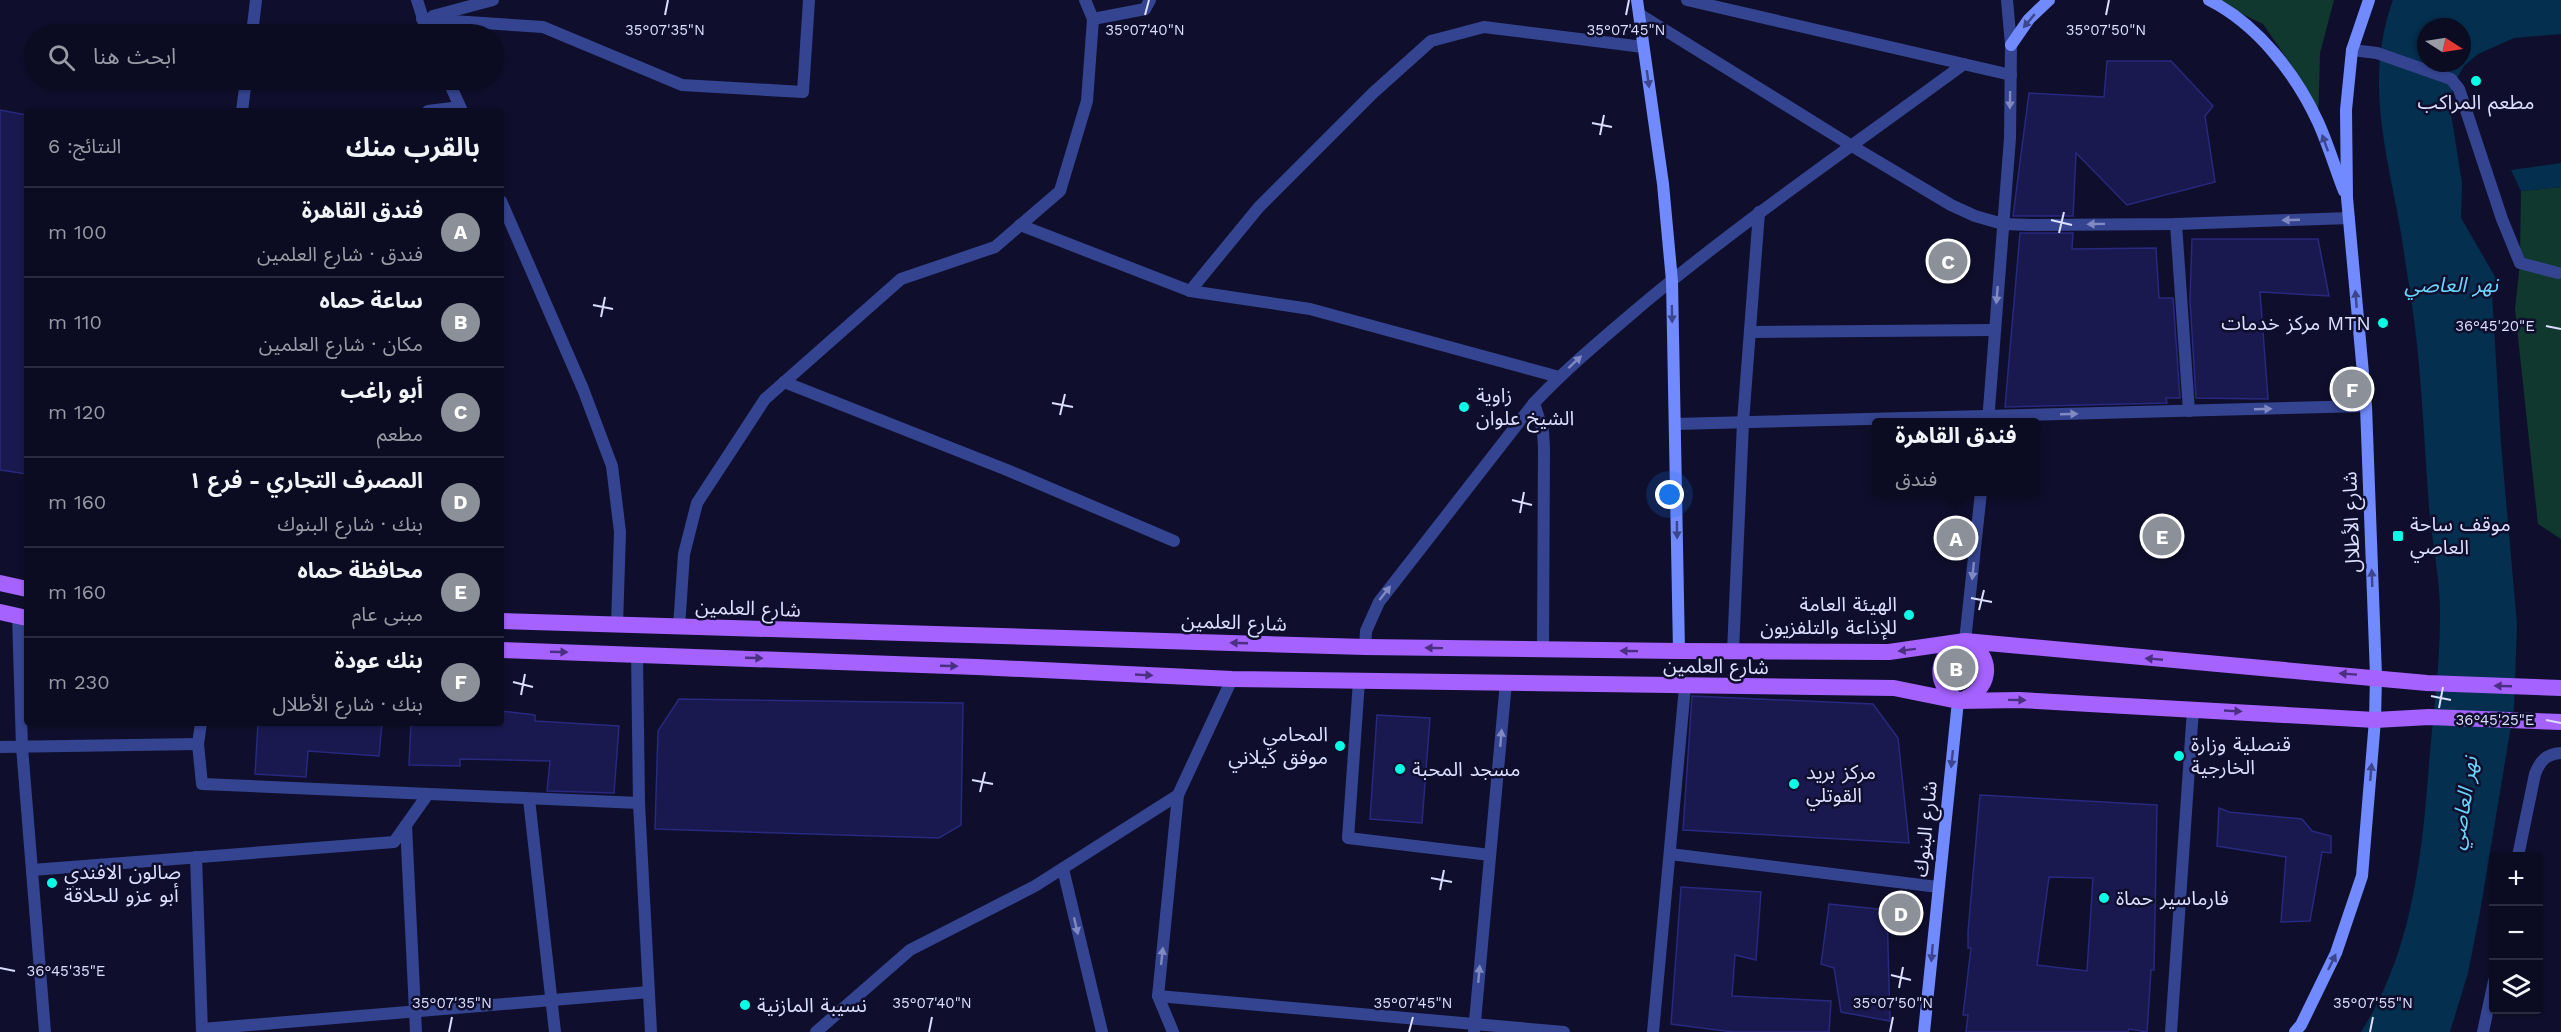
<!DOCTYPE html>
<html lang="ar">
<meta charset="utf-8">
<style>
body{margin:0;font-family:"Work Sans","Noto Sans Arabic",sans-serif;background:#14142a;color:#f1f3f6;direction:rtl}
.controls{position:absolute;right:18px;bottom:18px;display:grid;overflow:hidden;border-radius:6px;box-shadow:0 2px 4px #0004}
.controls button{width:54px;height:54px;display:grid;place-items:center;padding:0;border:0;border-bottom:2px solid #2b2b40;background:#0b0b22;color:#f1f3f6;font:30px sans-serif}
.compass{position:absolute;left:2417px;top:18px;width:54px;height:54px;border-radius:50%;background:#0b0b22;box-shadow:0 2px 4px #0004;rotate:102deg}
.you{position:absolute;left:1670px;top:495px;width:21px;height:21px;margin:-15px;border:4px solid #fff;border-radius:50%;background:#1a73e8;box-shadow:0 0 0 9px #1a73e833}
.badge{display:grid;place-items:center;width:39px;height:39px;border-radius:50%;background:#8c9099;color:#fff;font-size:20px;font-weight:700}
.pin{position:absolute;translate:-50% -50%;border:3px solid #fff;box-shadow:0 2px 6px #0006}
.popup{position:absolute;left:1872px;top:418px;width:168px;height:78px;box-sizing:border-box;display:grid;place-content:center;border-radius:6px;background:#0b0b22;filter:drop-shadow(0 2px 4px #0005);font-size:20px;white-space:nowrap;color:#9a9ba5}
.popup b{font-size:22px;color:#f1f3f6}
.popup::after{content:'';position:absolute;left:50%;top:100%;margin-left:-12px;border:12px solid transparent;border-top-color:#0b0b22}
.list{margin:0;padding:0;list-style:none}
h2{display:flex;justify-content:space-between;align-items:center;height:78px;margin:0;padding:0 24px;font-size:26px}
h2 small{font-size:20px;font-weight:400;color:#9a9ba5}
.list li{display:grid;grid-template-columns:39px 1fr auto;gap:18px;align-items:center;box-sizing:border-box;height:90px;padding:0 24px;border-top:2px solid #2b2b40}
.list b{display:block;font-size:22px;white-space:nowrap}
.list p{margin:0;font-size:20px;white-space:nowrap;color:#9a9ba5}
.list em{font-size:20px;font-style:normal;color:#9a9ba5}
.icon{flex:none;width:33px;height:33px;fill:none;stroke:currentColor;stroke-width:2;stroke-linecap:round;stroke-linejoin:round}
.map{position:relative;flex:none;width:2561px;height:1032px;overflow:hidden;direction:ltr}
.search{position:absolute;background:#0b0b22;box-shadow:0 2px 4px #0004;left:24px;top:24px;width:480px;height:66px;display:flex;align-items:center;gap:15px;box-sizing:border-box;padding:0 21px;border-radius:33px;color:#9a9ba5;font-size:22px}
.panel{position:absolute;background:#0b0b22;box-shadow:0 2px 4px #0004;left:24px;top:108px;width:480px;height:618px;border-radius:6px;direction:rtl}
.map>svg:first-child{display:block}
.green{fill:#11382f}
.water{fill:#052f4f;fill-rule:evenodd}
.building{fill:#191950;stroke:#28287e;stroke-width:1.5;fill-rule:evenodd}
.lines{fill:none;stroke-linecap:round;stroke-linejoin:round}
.minor{stroke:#354490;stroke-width:12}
.tertiary{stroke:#354490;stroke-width:12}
.secondary{stroke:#728aff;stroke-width:12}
.primary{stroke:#a562ff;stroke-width:16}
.oneway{fill:#3c468c}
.oneway2{fill:#8089c2}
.oneway3{fill:#4b3081}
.ticks{fill:none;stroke:#dbdeff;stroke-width:2}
.poi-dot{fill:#07ffe6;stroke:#0f0f2d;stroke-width:2}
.labels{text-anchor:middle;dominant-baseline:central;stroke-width:5;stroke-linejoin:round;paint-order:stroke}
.poi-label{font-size:20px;fill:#dbdeff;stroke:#0f0f2d;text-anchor:start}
.street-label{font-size:20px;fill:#dbdeff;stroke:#0f0f2d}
.water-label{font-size:21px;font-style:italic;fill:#69d7ff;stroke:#0f0f2d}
.ticks-label{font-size:15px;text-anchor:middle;fill:#dbdeff;stroke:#0f0f2d;stroke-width:5;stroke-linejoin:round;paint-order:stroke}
</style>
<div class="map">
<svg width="2561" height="1032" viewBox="0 0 2561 1032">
<rect width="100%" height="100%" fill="#0f0f2d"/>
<g class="green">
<polygon points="2213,0 2334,0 2320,53 2318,125 2296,72 2263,24"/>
<polygon points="2561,187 2561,539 2538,524 2515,309 2520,263 2521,191"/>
</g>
<g class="water">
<path d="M2393,0H2561V34L2514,38L2478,54L2464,66L2457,78L2451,96V114L2462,183L2461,218L2501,287L2492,293L2501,444L2517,624L2514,708L2480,912L2468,973L2450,1032H2361C2412,952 2422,857 2429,764C2433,715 2440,666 2440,617C2441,583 2432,542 2429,507C2425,456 2423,405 2418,354C2415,322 2410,291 2405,260C2394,170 2360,91 2393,0ZM2426,27H2462V63H2426Z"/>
<polygon points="2561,163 2561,187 2521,191 2511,170"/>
</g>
<g class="building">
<polygon points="2107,61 2171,61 2213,106 2205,116 2215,182 2127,205 2076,153 2073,216 2013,216 2029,93 2104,97"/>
<polygon points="0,110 27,115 27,474 0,470"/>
<polygon points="2020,233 2073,233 2072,249 2156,248 2159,298 2173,298 2180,398 2166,398 2167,403 2005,407"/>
<polygon points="2192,239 2318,239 2329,296 2260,292 2268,399 2196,398 2190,300"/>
<polygon points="1692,696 1873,704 1898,738 1909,843 1683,830"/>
<polygon points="679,699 963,703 961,825 939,838 655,829 658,731"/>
<polygon points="501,711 535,715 535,721 619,726 614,793 547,791 550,761 460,759 460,766 409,765 411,723 501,723"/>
<polygon points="1377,715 1430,718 1422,823 1370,819"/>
<polygon points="258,723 382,723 379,756 308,751 306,777 255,774"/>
<path d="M1980,795L2157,805L2154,970H2151L2147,1032L2129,1029L2128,1032H1966L1968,1015H1963L1971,948H1968V932ZM2049,877L2093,878L2087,971L2037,965Z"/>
<polygon points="2219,808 2229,812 2302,819 2312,831 2331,836 2331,853 2322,852 2310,921 2281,922 2286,857 2217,846"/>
<polygon points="1681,887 1761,892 1756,960 1735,955 1732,996 1831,1001 1829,1032 1733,1032 1671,1024"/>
<polygon points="1829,904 1887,910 1890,1021 1841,1012 1834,968 1821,964"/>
</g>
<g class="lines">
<g class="minor">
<polyline points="417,0 428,34"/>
<polyline points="1687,0 2011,75"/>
<polyline points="1639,14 1852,146 1951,205 1975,216 2003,224 2032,225 2176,224 2349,218"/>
<polyline points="433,16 493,0"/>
<polyline points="422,19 543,27 682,85 803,92 809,0"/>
<polyline points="1093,19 1145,9 1150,0"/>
<polyline points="2352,50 2377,53 2451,79 2459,89 2502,219 2520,263 2558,273"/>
<polyline points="448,80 462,111"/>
<polyline points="428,111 460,107"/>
<polyline points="501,201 583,389 612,466 620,532 617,625"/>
<polyline points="2176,224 2189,411"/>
<polyline points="1020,225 1190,291 1310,309 1559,377"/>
<polyline points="1190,291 1259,207 1373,93 1431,41 1484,27 1643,47"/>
<polyline points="1751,332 1994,330"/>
<polyline points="784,382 1007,470 1174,541"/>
<polyline points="1534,403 1543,431 1544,448 1543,649"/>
<polyline points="1988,422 2010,138 2011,45 2007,0"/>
<polyline points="1675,424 2366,406"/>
<polyline points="18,616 22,747 45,1032"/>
<polyline points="679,627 684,554 697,503 765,399 901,279 995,247 1060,191 1087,101 1093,19 1085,0"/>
<polyline points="1965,641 1981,492"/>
<path d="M1365,647L1366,631L1379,602L1534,403C1570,365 1609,333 1649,299C1750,216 1858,142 1964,64"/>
<polyline points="1733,652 1743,422 1759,212"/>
<polyline points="637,654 639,803 651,1032"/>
<polyline points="1359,681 1348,838 1490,855"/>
<polyline points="201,723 198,744 202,784 639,803"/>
<polyline points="0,747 198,744"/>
<polyline points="529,799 555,1032"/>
<polyline points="406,825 416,1032"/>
<polyline points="1670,854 1938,887"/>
<path d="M2518,856L2535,774C2540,761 2546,754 2561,753"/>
<polyline points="196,857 202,1032"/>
<polyline points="1063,869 1102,1032"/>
<polyline points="32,870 394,842 428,794"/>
<polyline points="1158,996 1564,1032"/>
<polyline points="202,1029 649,992"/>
<polyline points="816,1032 910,950 1035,886 1178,795 1232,679"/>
<polyline points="1173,1032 1158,996 1178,795"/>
<polyline points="1474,1032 1506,682"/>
<polyline points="1653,1032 1685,687"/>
<polyline points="2171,1032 2193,709"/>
<polyline points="2483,1032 2494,981"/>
</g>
<g class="tertiary">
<polyline points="252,34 256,0"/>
<polyline points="242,111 246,80"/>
</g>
<g class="secondary">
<polyline points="1637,0 1663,184 1672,281 1679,651"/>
<path d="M2209,0C2257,24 2296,74 2318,122C2328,144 2335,168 2344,191"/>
<polyline points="2011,45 2029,19 2049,0"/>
<polyline points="1924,1032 1958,701"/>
<polyline points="2295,1032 2301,1025 2336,953 2362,876 2375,720 2376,676 2366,406 2347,198 2346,110 2352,50 2369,0"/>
</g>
<g class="primary">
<polyline points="0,583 27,589"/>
<polyline points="0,612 27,618"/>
<polyline points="501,621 1365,647 1679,651 1889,652 1965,641"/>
<path d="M1965,641C1997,656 1991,693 1958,701C1932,683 1935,653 1965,641L2427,683L2561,688"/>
<polyline points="501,650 977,667 1232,679 1894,688 1958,701 2019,700 2375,720 2429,717 2561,722"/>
</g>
</g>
<defs><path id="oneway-solid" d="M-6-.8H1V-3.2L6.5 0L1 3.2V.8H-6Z" transform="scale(1.5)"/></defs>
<g class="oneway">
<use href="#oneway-solid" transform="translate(2029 21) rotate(130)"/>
<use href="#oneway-solid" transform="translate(1648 79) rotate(82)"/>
<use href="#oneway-solid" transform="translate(2325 143) rotate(-110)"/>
<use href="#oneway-solid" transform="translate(2356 299) rotate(-95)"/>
<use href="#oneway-solid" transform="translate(1672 314) rotate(89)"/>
<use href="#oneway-solid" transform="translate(1677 530) rotate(89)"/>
<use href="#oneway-solid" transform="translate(2372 578) rotate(-92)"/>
<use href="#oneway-solid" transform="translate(1952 759) rotate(96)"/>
<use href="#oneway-solid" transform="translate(2371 772) rotate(-85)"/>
<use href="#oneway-solid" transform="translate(1932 953) rotate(95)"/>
<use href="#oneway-solid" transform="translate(2332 962) rotate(-64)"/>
</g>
<g class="oneway2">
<use href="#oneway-solid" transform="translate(2010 100) rotate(91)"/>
<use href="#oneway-solid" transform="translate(2291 220) rotate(178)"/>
<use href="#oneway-solid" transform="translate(2096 224) rotate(179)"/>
<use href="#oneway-solid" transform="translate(1997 295) rotate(95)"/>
<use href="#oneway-solid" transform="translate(1575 362) rotate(-43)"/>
<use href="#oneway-solid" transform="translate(2263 409) rotate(-2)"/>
<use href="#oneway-solid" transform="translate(2069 414) rotate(-2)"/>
<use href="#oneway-solid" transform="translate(1973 571) rotate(96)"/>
<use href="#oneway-solid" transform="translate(1385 593) rotate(-52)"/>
<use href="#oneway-solid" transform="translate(1501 738) rotate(-85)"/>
<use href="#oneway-solid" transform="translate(1076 926) rotate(77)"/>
<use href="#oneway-solid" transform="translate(1162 956) rotate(-84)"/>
<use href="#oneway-solid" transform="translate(1479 974) rotate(-85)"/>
</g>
<g class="oneway3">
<use href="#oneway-solid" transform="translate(1239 643) rotate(-178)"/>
<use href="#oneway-solid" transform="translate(1434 648) rotate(-179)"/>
<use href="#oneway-solid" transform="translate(1907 650) rotate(173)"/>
<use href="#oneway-solid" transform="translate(1629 651) rotate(-179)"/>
<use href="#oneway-solid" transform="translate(559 652) rotate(2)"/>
<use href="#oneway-solid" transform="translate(754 658) rotate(2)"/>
<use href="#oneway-solid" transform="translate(2154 659) rotate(-175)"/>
<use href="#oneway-solid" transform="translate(949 666) rotate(2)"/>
<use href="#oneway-solid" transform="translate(2348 674) rotate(-176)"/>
<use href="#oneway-solid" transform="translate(1144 675) rotate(3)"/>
<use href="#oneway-solid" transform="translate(2503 686) rotate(-178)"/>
<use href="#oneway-solid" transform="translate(2017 700) rotate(1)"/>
<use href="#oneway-solid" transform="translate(2233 711) rotate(3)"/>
</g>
<path class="ticks" d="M665,15L668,0M1145,15L1149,0M1626,15L1629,0M2106,15L2109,0M1592,123L1612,127M1600,135L1604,115M2051,220L2072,225M2059,233L2064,212M593,305L613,309M601,317L605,297M2546,326L2561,329M1052,403L1073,407M1060,415L1065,394M1512,500L1532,505M1520,513L1524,492M1971,598L1992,602M1979,610L1984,590M513,682L533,687M521,695L525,674M2431,696L2451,700M2439,708L2443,687M2546,720L2561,723M972,780L993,784M980,792L985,772M1431,878L1452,882M1440,890L1444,870M0,968L15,971M1891,975L1911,980M1899,988L1903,967M449,1032L452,1017M929,1032L932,1017M1409,1032L1413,1017M1890,1032L1893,1017M2370,1032L2373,1017"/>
<g class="poi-dot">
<circle cx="2476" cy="81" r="6"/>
<circle cx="2383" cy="323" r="6"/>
<circle cx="1464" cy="407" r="6"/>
<rect x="2392" y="530" width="12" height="12" rx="3"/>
<circle cx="1909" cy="615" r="6"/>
<circle cx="1340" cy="746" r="6"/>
<circle cx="2179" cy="756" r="6"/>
<circle cx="1400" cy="769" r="6"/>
<circle cx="1794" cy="784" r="6"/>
<circle cx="52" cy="883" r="6"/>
<circle cx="2104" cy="898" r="6"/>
<circle cx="745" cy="1005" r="6"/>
</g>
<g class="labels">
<g class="poi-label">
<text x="2476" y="102" text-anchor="middle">مطعم المراكب</text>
<text x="2371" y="323" text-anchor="end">مركز خدمات MTN</text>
<text x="1476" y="395">زاوية<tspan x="1476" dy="23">الشيخ علوان</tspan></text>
<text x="2410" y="524">موقف ساحة<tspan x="2410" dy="23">العاصي</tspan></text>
<text x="1897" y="604" text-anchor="end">الهيئة العامة<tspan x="1897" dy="23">للإذاعة والتلفزيون</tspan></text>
<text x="1328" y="734" text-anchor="end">المحامي<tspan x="1328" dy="23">موفق كيلاني</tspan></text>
<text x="2191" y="744">قنصلية وزارة<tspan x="2191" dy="23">الخارجية</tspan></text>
<text x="1412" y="769">مسجد المحبة</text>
<text x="1806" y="772">مركز بريد<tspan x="1806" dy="23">القوتلي</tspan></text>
<text x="64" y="872">صالون الافندي<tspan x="64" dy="23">أبو عزو للحلاقة</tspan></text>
<text x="2116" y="898">فارماسير حماة</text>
<text x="757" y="1005">نسيبة المازنية</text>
</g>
<g class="street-label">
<text transform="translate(2351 522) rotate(-92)">شارع الأطلال</text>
<text transform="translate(748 608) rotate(2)">شارع العلمين</text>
<text transform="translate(1234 622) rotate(2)">شارع العلمين</text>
<text transform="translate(1716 666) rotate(1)">شارع العلمين</text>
<text transform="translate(1925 829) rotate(-84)">شارع البنوك</text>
</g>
<g class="water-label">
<text x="2451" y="284">نهر العاصي</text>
<text transform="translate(2463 803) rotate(-81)">نهر العاصي</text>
</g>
</g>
<g class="ticks-label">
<text x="665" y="35">35°07'35"N</text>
<text x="1145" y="35">35°07'40"N</text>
<text x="1626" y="35">35°07'45"N</text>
<text x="2106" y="35">35°07'50"N</text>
<text x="2495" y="331">36°45'20"E</text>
<text x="2495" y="725">36°45'25"E</text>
<text x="66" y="976">36°45'35"E</text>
<text x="452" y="1008">35°07'35"N</text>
<text x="932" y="1008">35°07'40"N</text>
<text x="1413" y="1008">35°07'45"N</text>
<text x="1893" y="1008">35°07'50"N</text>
<text x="2373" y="1008">35°07'55"N</text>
</g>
</svg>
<div class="controls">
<button>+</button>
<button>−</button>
<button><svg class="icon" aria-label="layers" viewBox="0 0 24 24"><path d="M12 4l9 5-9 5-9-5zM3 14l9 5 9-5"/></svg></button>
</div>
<svg class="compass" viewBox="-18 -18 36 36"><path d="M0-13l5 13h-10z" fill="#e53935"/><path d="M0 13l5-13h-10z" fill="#9a9ba5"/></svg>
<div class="you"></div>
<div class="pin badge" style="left:1956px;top:538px">A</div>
<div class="popup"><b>فندق القاهرة</b>فندق</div>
<div class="pin badge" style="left:1956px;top:668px">B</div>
<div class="pin badge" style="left:1948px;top:261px">C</div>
<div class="pin badge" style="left:1901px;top:913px">D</div>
<div class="pin badge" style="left:2162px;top:536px">E</div>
<div class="pin badge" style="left:2352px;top:389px">F</div>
<div class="search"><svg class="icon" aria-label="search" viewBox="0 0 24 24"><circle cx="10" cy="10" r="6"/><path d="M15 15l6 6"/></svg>ابحث هنا</div>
<section class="panel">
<h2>بالقرب منك<small>النتائج: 6</small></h2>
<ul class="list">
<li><span class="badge">A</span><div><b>فندق القاهرة</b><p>فندق · شارع العلمين</p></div><em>100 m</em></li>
<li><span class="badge">B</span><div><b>ساعة حماه</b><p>مكان · شارع العلمين</p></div><em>110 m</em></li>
<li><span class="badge">C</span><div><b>أبو راغب</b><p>مطعم</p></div><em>120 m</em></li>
<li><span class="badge">D</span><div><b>المصرف التجاري - فرع ١</b><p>بنك · شارع البنوك</p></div><em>160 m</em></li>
<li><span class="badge">E</span><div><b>محافظة حماه</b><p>مبنى عام</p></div><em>160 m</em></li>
<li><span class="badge">F</span><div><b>بنك عودة</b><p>بنك · شارع الأطلال</p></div><em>230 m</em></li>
</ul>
</section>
</div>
